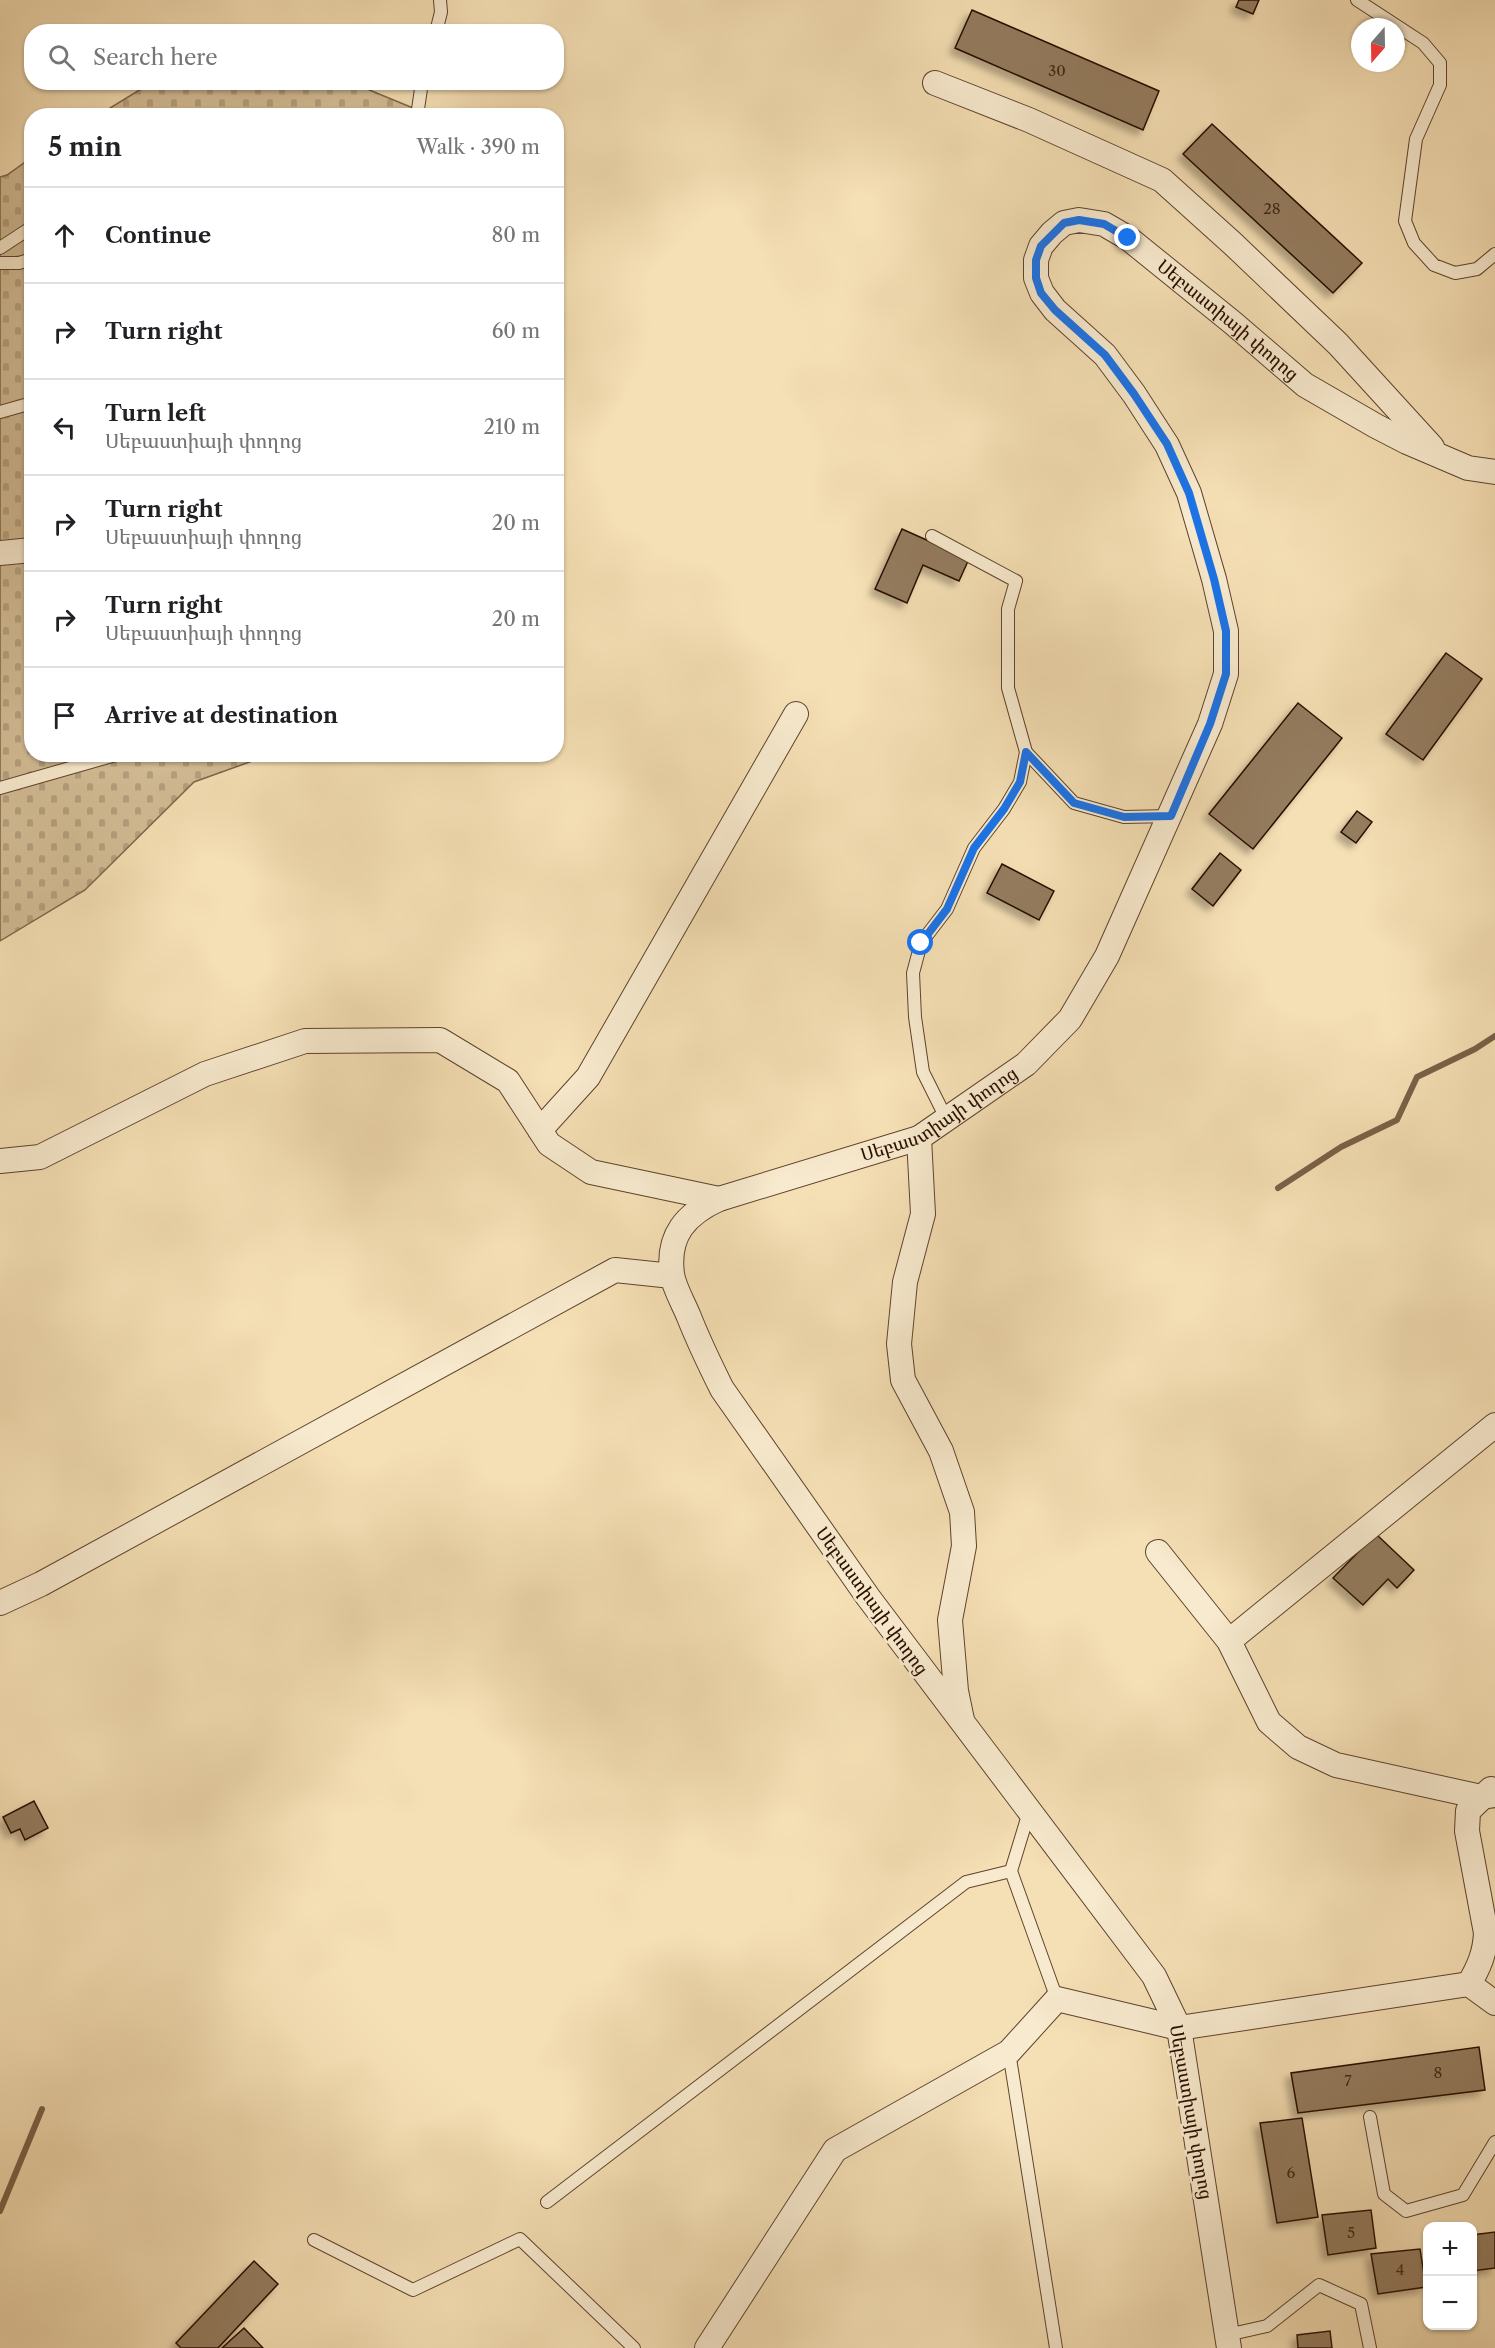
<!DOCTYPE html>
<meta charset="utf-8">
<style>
body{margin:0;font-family:"Libre Caslon Text","Noto Serif Armenian",serif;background:#f6f6f6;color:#202124}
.controls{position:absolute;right:18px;bottom:18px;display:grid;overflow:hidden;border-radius:12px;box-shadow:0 2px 4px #0004}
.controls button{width:54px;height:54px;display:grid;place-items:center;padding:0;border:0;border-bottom:2px solid #e0e0e0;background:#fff;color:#202124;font:30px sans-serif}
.compass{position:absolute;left:1351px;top:18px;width:54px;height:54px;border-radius:50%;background:#fff;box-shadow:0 2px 4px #0004;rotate:200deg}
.stop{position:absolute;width:18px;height:18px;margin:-14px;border:4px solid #1a73e8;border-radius:50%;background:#fff}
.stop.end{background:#1a73e8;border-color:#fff;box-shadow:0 2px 6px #0008}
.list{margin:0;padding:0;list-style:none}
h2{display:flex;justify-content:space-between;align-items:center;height:78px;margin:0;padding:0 24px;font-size:26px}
h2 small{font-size:20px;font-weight:400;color:#757577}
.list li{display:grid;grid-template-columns:39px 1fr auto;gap:18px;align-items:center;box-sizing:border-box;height:96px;padding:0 24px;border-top:2px solid #e0e0e0}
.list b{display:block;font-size:22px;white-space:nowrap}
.list p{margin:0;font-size:20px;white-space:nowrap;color:#757577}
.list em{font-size:20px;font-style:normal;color:#757577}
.icon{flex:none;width:33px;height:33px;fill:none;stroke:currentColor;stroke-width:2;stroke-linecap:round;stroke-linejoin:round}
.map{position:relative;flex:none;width:1495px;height:2348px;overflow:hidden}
.search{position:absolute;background:#fff;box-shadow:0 2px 4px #0004;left:24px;top:24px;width:540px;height:66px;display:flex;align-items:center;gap:15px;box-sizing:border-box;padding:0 21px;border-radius:24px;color:#757577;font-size:22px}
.panel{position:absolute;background:#fff;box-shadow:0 2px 4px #0004;left:24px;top:108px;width:540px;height:654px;border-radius:24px}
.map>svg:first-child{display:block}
.cemetery{fill:url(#cemetery-stones);stroke:#7e664a;stroke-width:1.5}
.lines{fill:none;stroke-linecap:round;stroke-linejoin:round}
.stream{stroke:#7a6147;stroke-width:6}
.building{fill:#947b5e;stroke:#2a0f00;stroke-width:1.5;filter:url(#shadow)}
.service-casing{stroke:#5d432d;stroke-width:14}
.minor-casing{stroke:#5d432d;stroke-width:26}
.service{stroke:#f8eace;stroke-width:12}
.minor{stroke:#f8eace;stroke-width:24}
.route{stroke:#1a73e8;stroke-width:8}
.labels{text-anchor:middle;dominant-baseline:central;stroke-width:5;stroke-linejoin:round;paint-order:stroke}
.number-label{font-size:15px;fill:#442a18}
.street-label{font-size:18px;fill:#2a0f00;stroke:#f8eace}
</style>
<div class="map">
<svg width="1495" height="2348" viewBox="0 0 1495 2348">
<defs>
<pattern id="cemetery-stones" width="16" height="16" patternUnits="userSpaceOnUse" patternTransform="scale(1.5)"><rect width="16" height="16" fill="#d2bc95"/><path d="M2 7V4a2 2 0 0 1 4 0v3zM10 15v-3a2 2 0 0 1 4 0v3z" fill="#b4a07f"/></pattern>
<filter id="shadow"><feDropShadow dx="-5.5" dy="5.5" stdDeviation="3" flood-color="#0004"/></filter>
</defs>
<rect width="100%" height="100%" fill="#f5dfb4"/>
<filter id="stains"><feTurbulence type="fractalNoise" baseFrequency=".00333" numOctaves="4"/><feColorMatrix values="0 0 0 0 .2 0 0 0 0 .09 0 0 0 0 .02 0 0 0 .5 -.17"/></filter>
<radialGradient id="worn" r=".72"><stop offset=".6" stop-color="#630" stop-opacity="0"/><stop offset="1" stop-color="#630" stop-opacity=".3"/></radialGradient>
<g class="cemetery">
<polygon points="224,82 286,83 367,89 430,115 97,116 141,89"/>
<polygon points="31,158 32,754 269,755 194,782 85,890 0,941 0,177 7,175"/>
</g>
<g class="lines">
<g class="stream">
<polyline points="1278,1188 1341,1147 1397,1120 1417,1077 1475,1049 1495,1036"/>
<polyline points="0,2211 42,2109"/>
</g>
</g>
<g class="building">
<polygon points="1239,0 1259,0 1253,14 1236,7"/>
<polygon points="972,10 1159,91 1143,130 955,48"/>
<polygon points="1212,124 1362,263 1333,293 1183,154"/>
<polygon points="902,529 969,559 959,581 923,565 907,603 875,589"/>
<polygon points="1446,653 1482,679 1423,760 1386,734"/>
<polygon points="1298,703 1342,738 1253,849 1209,814"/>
<polygon points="1357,811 1372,822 1356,843 1341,832"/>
<polygon points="1220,853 1241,870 1213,906 1192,889"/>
<polygon points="1002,864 1054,891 1039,920 987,893"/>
<polygon points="1376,1534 1414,1570 1397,1588 1388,1579 1363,1605 1333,1578"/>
<polygon points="34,1801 48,1828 25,1840 20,1829 11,1833 3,1817"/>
<polygon points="1479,2047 1485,2090 1298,2113 1291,2073"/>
<polygon points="1302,2118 1318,2217 1277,2223 1260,2123"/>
<polygon points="1371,2210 1376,2248 1328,2255 1322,2215"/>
<polygon points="1495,2232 1495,2268 1472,2271 1472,2235"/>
<polygon points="1420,2249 1426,2287 1378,2294 1371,2254"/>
<polygon points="254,2261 278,2284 218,2348 181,2348 176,2343"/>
<polygon points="244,2328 263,2348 222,2348"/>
<polygon points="1330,2331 1332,2348 1298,2348 1297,2335"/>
</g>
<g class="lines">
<defs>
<g id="service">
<polyline points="1357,0 1423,43 1440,63 1440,85 1416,139 1405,221 1414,243 1434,265 1455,273 1477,269 1495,254"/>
<polyline points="436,32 441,12 440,0"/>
<polyline points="417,116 422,82"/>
<polyline points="0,248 32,227"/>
<polyline points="0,263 19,263 32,259"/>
<polyline points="0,412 32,403"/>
<polyline points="932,536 1016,581 1008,609 1008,688 1026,752 1074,803 1124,817 1171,816"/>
<polyline points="0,788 119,754"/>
<polyline points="947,1120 923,1072 915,1017 913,973 921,943 947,909 974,848 1004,809 1020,782 1026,752"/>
<polyline points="1029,1812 1011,1871 1057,1999"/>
<polyline points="1009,2052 1056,2348"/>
<polyline points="1370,2117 1384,2194 1406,2211 1463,2195 1495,2142"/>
<polyline points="547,2202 966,1882 1011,1871"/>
<polyline points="314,2240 413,2290 520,2239 634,2348"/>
<polyline points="1227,2335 1267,2326 1319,2285 1361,2304 1370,2348"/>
</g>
<g id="minor">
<polyline points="935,83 1029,120 1162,180 1232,243 1338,344 1432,447"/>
<polyline points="0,553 32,550"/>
<polyline points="540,1130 588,1077 796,714"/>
<polyline points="919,1138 923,1214 905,1282 899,1344 903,1380 941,1451 962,1512 964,1546 950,1620 956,1691 962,1720"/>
<polyline points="0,1161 40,1157 205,1074 305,1041 440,1040 508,1081 549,1144 591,1172 719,1199"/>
<polyline points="1158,1552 1229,1641 1269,1722 1298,1747 1336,1765 1481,1797 1495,1795"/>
<polyline points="0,1603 41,1584 615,1270 672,1276"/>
<polyline points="1229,1641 1495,1425"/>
<path d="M1469,1984C1479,1967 1485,1953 1486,1933L1467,1831L1468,1811L1491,1789"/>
<polyline points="707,2348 835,2150 1009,2052 1057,1999 1179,2028 1469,1984 1495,2003"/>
<path id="s1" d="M1229,2348L1179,2028L1154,1976L868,1597L722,1389C710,1365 699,1342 689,1317C684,1304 674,1288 672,1274C667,1235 686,1214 719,1199L919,1138L1026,1064L1070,1019L1107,956L1210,724L1226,674V631L1214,579L1189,493L1167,445L1134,394L1105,355L1055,310L1042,293L1036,278V260L1041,246L1052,233L1064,223L1079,220L1104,224L1128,238L1233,323L1305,385L1376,426L1407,442L1468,468L1495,472"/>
</g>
</defs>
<use href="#service" class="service-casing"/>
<use href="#minor" class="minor-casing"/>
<use href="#service" class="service"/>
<use href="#minor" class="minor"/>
</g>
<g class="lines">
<polyline class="route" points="921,943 947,909 974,848 1004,809 1020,782 1026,752 1074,803 1124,817 1171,816 1210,724 1226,674 1226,631 1214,579 1189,493 1167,444 1134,394 1105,355 1055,310 1041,293 1036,278 1036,260 1041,246 1064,223 1079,220 1104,224 1128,238"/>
</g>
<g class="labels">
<g class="number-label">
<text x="1057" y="70">30</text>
<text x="1272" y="208">28</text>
<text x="1438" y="2072">8</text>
<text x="1348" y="2080">7</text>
<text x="1291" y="2172">6</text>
<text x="1351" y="2232">5</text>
<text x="1400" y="2269">4</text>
</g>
<g class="street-label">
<text stroke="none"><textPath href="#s1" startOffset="2830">Սեբաստիայի փողոց</textPath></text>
<text stroke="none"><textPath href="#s1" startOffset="1570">Սեբաստիայի փողոց</textPath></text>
<text transform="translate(872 1601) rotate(54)">Սեբաստիայի փողոց</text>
<text transform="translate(1191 2112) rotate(80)">Սեբաստիայի փողոց</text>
</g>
</g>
<rect width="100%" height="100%" filter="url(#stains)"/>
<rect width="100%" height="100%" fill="url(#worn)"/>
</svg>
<div class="controls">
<button>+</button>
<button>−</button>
</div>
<svg class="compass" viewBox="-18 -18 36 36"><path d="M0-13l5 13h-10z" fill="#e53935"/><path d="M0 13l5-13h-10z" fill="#757577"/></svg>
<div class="stop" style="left:921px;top:943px"></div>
<div class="stop end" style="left:1128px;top:238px"></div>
<div class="search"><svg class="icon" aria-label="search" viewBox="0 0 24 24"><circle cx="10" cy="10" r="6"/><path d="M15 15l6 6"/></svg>Search here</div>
<section class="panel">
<h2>5 min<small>Walk · 390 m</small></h2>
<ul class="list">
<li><svg class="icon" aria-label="ahead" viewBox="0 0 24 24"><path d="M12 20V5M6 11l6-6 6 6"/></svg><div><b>Continue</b></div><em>80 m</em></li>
<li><svg class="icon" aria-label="right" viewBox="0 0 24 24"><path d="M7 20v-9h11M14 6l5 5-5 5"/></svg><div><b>Turn right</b></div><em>60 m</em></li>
<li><svg class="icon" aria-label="left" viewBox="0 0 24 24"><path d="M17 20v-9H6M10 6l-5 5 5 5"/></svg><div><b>Turn left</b><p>Սեբաստիայի փողոց</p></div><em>210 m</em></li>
<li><svg class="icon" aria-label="right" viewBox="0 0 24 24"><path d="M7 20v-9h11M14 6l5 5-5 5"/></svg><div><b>Turn right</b><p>Սեբաստիայի փողոց</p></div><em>20 m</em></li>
<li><svg class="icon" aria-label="right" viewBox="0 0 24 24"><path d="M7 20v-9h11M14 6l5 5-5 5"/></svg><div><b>Turn right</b><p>Սեբաստիայի փողոց</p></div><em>20 m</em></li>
<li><svg class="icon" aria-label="arrive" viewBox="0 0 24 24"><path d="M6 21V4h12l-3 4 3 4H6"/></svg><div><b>Arrive at destination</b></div></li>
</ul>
</section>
</div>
